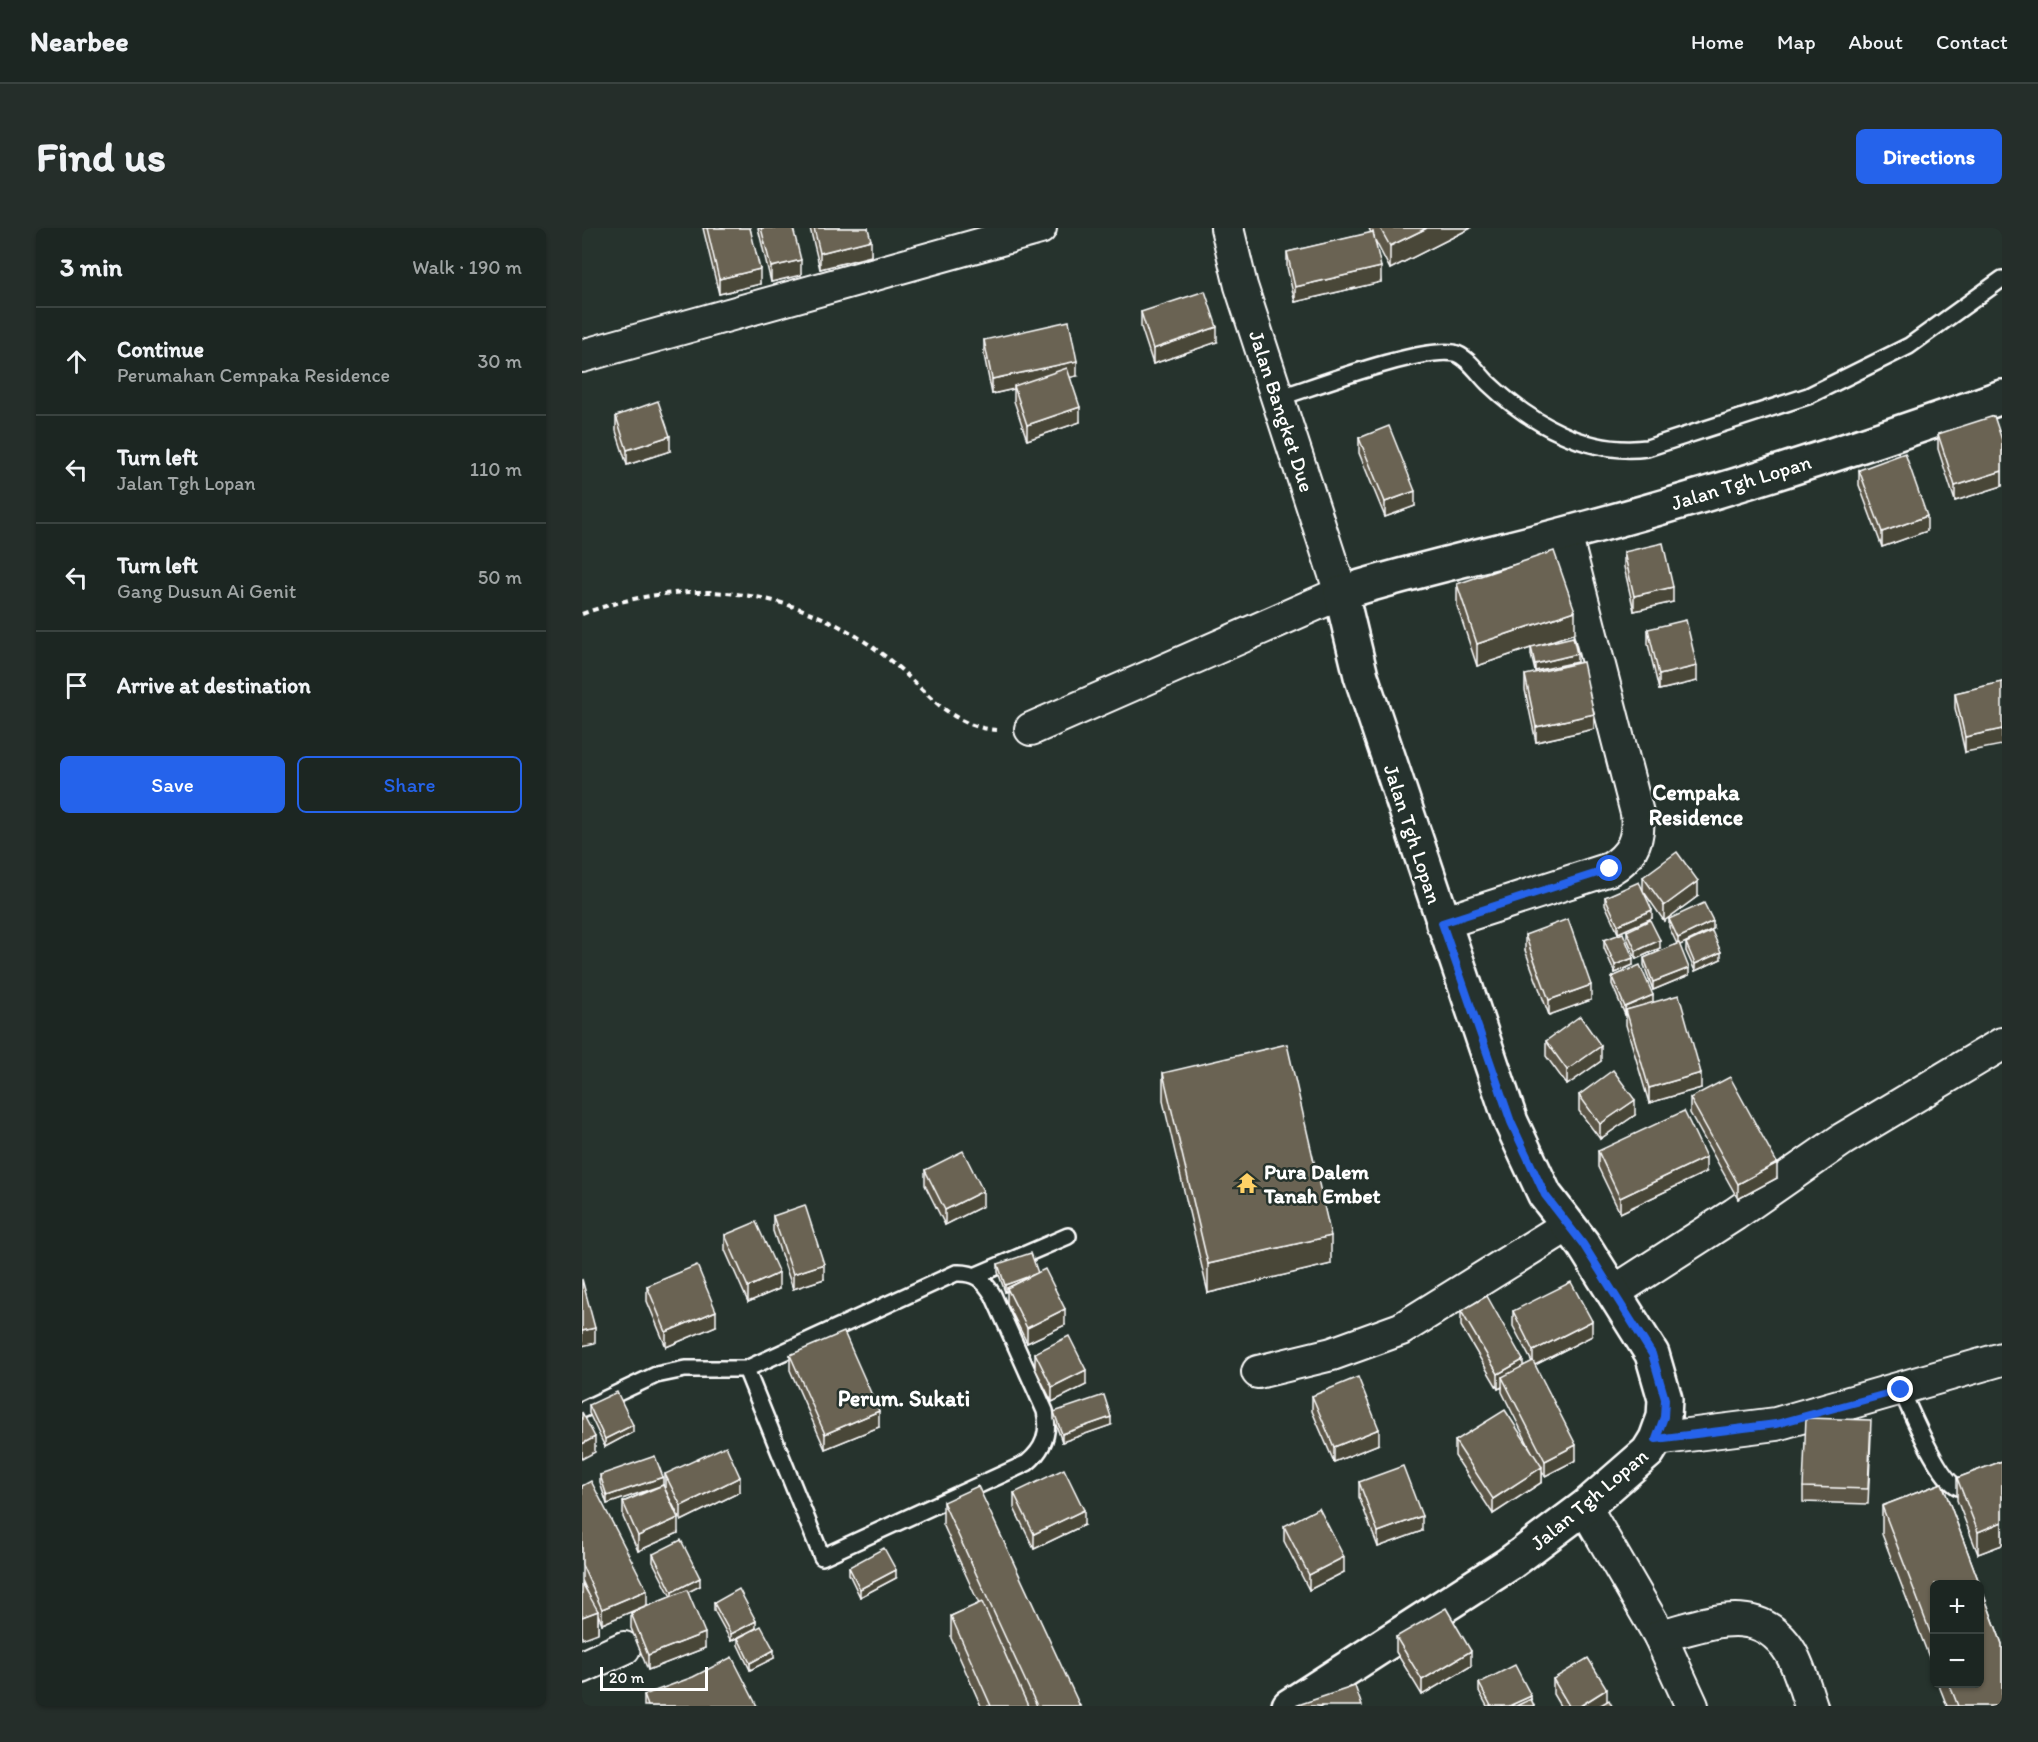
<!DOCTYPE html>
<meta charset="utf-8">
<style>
body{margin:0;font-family:Itim,sans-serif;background:#252e2a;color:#f1f3f6}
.controls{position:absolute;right:18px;bottom:18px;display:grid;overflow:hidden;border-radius:9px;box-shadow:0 2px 4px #0004}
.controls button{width:54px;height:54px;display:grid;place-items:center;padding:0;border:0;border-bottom:2px solid #3a4340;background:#1c2622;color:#f1f3f6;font:30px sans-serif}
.scale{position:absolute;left:18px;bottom:15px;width:108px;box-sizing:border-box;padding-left:6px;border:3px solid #fff;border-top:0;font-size:16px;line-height:21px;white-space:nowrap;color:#fff;-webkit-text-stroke:4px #26332d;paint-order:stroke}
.stop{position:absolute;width:18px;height:18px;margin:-14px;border:4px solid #2563eb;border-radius:50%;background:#fff}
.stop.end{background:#2563eb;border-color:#fff;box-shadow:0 2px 6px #0008}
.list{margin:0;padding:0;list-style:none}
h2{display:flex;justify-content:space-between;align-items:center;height:78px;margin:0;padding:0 24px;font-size:26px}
h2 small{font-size:20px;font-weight:400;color:#a0a5a5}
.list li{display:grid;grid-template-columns:39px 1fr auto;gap:18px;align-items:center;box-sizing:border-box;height:108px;padding:0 24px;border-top:2px solid #3a4340}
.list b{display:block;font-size:22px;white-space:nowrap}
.list p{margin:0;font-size:20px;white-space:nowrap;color:#a0a5a5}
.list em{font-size:20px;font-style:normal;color:#a0a5a5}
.actions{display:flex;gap:12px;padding:18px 24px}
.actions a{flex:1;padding:14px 0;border:2px solid #2563eb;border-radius:9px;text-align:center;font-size:21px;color:#2563eb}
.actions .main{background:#2563eb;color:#fff}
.icon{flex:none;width:33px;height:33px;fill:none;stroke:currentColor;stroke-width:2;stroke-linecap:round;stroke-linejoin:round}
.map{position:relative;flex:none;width:1420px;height:1478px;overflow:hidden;border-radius:9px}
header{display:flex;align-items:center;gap:36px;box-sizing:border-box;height:84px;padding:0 30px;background:#1c2622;border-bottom:2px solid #3a4340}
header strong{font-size:28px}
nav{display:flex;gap:33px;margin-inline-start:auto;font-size:21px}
.intro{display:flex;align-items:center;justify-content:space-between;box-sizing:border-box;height:144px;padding:0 36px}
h1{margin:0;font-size:42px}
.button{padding:15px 27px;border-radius:9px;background:#2563eb;color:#fff;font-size:21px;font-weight:700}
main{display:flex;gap:36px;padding:0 36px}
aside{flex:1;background:#1c2622;border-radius:9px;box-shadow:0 2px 4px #0004}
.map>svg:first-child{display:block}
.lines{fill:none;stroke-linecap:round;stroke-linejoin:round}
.service-casing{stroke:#fff;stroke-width:20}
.minor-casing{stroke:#fff;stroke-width:36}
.tertiary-casing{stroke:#fff;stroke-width:38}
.path{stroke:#fff;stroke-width:4;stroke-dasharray:6 4.5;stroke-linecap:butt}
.service{stroke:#26332d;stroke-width:15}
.minor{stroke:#26332d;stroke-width:32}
.tertiary{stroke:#26332d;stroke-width:33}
.wall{fill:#5b5647;stroke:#fff;stroke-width:1.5}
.shaded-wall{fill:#4a4639;stroke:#fff;stroke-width:1.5}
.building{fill:#6a6452;stroke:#fff;stroke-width:1.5}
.route{stroke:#2563eb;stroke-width:8}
.labels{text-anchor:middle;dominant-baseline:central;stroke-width:5;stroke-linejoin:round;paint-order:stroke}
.street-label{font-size:21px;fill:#fff;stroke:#26332d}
.poi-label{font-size:21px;font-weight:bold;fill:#fff;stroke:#26332d;text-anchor:start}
.neighbourhood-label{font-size:22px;font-weight:bold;fill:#fff;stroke:#26332d}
</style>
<header>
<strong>Nearbee</strong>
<nav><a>Home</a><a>Map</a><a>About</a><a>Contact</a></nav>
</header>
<div class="intro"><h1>Find us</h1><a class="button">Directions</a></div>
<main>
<aside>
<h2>3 min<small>Walk · 190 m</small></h2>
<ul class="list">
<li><svg class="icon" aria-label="ahead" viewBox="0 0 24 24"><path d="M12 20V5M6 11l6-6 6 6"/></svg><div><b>Continue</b><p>Perumahan Cempaka Residence</p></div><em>30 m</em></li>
<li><svg class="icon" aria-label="left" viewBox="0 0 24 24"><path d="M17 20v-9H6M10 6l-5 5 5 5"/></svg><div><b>Turn left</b><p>Jalan Tgh Lopan</p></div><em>110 m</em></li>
<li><svg class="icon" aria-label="left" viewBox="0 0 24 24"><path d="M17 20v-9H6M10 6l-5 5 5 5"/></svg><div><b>Turn left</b><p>Gang Dusun Ai Genit</p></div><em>50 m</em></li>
<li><svg class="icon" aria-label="arrive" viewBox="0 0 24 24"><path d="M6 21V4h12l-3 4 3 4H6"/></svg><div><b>Arrive at destination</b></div></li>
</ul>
<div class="actions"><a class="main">Save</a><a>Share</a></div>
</aside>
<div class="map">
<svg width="1420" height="1478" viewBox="0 0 1420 1478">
<rect width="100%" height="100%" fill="#26332d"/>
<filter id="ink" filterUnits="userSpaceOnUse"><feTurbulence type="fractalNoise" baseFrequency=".0167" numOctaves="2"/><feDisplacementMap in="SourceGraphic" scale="12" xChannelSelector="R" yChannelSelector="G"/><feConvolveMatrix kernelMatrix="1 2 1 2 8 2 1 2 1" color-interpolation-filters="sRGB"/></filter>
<g filter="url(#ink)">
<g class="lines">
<defs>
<g id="service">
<path d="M696,170C734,158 837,119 872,125C885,128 896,145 906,155C948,195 1006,228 1065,220L1226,168L1327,118L1420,51"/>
<polyline points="395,1047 486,1008"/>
<path d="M1319,1162C1328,1181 1359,1258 1379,1260C1393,1261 1408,1254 1420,1250"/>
<path d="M0,1182L74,1147L103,1141H164L374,1045C393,1044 401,1051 411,1067L463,1183C468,1205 462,1221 445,1235L240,1329L164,1141"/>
</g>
<g id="minor">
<polyline points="0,128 458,0"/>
<polyline points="449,501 759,365 659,58 645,0"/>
<path d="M860,695L1028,641C1050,628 1058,611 1055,585L983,306"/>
<polyline points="1032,1064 1153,986 1261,911 1420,816"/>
<polyline points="676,1144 750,1126 819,1101 986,997"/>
<polyline points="1074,1211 1194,1196 1420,1131"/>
<polyline points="1003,1279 1078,1408 1110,1478"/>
<path d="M1078,1408C1126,1396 1177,1372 1209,1425C1218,1441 1223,1461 1229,1478"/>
<polyline points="0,1439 42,1420"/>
</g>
<path id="tertiary" d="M707,1478L927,1336L1003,1279L1066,1224L1074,1211L1082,1189L1083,1171L1070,1126L1001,1016L963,967L929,894L779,448L759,365C833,342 908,326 983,306C1131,267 1277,220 1420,169"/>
</defs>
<use href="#service" class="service-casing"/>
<use href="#minor" class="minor-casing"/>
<use href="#tertiary" class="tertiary-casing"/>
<path class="path" d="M0,386C110,345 227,360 317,440C347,467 371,499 415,502"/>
<use href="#service" class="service"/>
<use href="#minor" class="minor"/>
<use href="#tertiary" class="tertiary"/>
</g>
<g class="wall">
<polygon points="121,0 168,0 178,56 137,66"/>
<polygon points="176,0 211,0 219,47 189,54"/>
<polygon points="228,0 286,0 289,28 238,41"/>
<polygon points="787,0 889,0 808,41 793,12 799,54 713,74 705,39 705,24 789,5"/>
<polygon points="559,84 635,114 571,136 559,99"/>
<polygon points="402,112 495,148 488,149 498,194 445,212 432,173 432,161 410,166 402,127"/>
<polygon points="34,188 88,223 45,237 34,203"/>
<polygon points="1356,206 1420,212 1420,258 1373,273 1356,221"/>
<polygon points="777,210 833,278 803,289 777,225"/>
<polygon points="1277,242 1345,303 1300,319 1277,257"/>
<polygon points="1042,324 1091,374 1052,383 1042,339"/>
<polygon points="875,356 993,405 961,416 995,434 953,443 949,427 949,420 895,438 875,378"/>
<polygon points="1066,401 1115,453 1077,462 1066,416"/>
<polygon points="943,447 1012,501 954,514 943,462"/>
<polygon points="1420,454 1383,524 1373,480 1373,465"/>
<polygon points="1061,649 1116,668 1082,693 1062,664 1070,690 1036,705 1023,676 1023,669 1061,663"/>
<polygon points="1087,691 1131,701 1097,717 1107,747 1071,762 1062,737 1062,730 1095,716 1087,699"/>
<polygon points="1045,703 1078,720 1054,731 1045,710"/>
<polygon points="943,707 1009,772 967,787 943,722"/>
<polygon points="1022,712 1051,737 1033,745 1022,720"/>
<polygon points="1104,715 1139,731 1113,743 1104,723"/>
<polygon points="1030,749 1071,774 1119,860 1067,875 1044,797 1044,787 1043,787 1030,756"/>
<polygon points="964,813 1019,833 985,857 964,828"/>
<polygon points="581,845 749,1036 626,1065 581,873"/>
<polygon points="997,867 1053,887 1018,911 997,883"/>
<polygon points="1108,870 1195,950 1156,971 1108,885"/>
<polygon points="1016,923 1124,944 1038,985 1016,939"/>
<polygon points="343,942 401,978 363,997 343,957"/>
<polygon points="191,988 242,1051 211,1061 191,1003"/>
<polygon points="143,1007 197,1061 166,1074 143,1022"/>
<polygon points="416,1036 456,1045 483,1097 445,1115 425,1075 425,1063 423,1064 416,1044"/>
<polygon points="65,1058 134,1098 84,1119 65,1073"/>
<polygon points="879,1083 941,1138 950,1134 931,1098 931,1083 1010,1108 953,1137 994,1232 963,1248 960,1243 960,1254 911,1286 873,1228 873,1213 951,1226 920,1164 920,1159 916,1161 879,1098"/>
<polygon points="453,1125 504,1157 470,1174 453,1140"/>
<polygon points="208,1127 297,1199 243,1221 208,1142"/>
<polygon points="730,1168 797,1216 752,1234 730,1183"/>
<polygon points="7,1177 51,1204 23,1219 7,1185"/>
<polygon points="472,1184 529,1197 480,1214 472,1191"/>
<polygon points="1289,1207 1286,1276 1221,1274 1221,1259"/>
<polygon points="1420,1233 1420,1317 1396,1326 1375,1272 1375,1250"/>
<polygon points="83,1246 158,1264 99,1293 83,1261"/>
<polygon points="18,1247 81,1257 96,1305 56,1323 41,1289 41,1274 78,1258 25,1276 18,1255"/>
<polygon points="777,1254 840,1303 796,1319 777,1269"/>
<polygon points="1360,1255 1420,1416 1420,1478 1365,1478 1356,1455 1398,1455 1398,1356 1353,1356 1353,1445 1300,1306 1300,1278"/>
<polygon points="0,1258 65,1377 20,1396 16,1386 16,1405 8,1370 0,1352"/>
<polygon points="432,1265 502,1297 452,1321 432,1280"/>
<polygon points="361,1274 498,1478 399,1478 369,1410 369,1388 397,1376 361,1296"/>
<polygon points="702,1298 762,1344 727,1362 702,1313"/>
<polygon points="71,1326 118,1358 106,1364 123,1420 66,1442 49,1400 49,1385 89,1369 71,1334"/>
<polygon points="267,1339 314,1350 278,1369 267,1346"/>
<polygon points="132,1375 174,1400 158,1409 192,1430 168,1442 156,1417 156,1410 149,1413 132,1382"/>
<polygon points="814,1409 889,1438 840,1467 814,1424"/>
<polygon points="971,1451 1025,1473 1030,1478 978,1478 971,1466"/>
<polygon points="897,1455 949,1471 952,1478 905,1478 897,1463"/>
<polygon points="62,1467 175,1478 62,1478"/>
</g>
<g class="shaded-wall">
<polygon points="845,0 889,0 808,41 808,18"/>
<polygon points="289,12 289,28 238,41 238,25"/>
<polygon points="219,32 219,47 189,54 189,39"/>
<polygon points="799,39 799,54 713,74 713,59"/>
<polygon points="178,41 178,56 137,66 137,51"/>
<polygon points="635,99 635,114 571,136 571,121"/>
<polygon points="495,133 495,148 433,161 432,158 432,161 410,166 410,151"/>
<polygon points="498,179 498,194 445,212 445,197"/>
<polygon points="88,208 88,223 45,237 45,222"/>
<polygon points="1420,243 1420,258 1373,273 1373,258"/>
<polygon points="833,263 833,278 803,289 803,274"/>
<polygon points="1345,288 1345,303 1300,319 1300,304"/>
<polygon points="1091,359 1091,374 1052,383 1052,368"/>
<polygon points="993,383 993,405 895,438 895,416"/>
<polygon points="995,426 995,434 953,443 953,436"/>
<polygon points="1115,438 1115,453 1077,462 1077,447"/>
<polygon points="1012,486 1012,501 954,514 954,499"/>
<polygon points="1420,501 1420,517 1383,524 1383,509"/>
<polygon points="1116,653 1116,668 1082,693 1082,678"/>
<polygon points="1070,682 1070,690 1036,705 1036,697"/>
<polygon points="1131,693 1131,701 1096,718 1096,710"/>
<polygon points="1078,712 1078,720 1054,731 1054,723"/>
<polygon points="1139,724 1139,731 1113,743 1113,736"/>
<polygon points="1051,730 1051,737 1033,745 1033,737"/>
<polygon points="1107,740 1107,747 1071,762 1071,754"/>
<polygon points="1009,757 1009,772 967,787 967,772"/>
<polygon points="1071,767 1071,775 1044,782 1044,787 1043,787 1043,779"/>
<polygon points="1019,818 1019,833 985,857 985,842"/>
<polygon points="1119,845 1119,860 1067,875 1067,860"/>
<polygon points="1053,872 1053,887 1018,911 1018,896"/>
<polygon points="1124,929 1124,944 1038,985 1038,970"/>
<polygon points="1195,935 1195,950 1156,971 1156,956"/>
<polygon points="401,963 401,978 363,997 363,982"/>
<polygon points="749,1008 749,1036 626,1065 626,1036"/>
<polygon points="242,1036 242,1051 211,1061 211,1046"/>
<polygon points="197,1045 197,1061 166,1074 166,1059"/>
<polygon points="456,1045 425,1060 425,1063 423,1064 423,1057"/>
<polygon points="483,1081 483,1097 445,1115 445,1100"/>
<polygon points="134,1083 134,1098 84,1119 84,1104"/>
<polygon points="1010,1093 1010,1108 951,1138 951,1123"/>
<polygon points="13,1100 13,1115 0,1118 0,1103"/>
<polygon points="941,1132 941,1147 920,1149 920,1159 916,1161 916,1146"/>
<polygon points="504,1142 504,1157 470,1174 470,1159"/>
<polygon points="297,1183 297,1199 243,1221 243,1206"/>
<polygon points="529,1189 529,1197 480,1214 480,1206"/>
<polygon points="51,1197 51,1204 23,1219 23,1211"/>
<polygon points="797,1201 797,1216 752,1234 752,1219"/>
<polygon points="13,1209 13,1224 0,1231 0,1216"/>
<polygon points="994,1217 994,1232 963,1248 963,1233"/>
<polygon points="960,1239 960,1254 911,1286 911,1271"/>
<polygon points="81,1249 81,1257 25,1276 25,1268"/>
<polygon points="158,1249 158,1264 99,1293 99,1278"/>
<polygon points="502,1282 502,1297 452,1321 452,1306"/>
<polygon points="840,1288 840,1303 796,1319 796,1304"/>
<polygon points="96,1290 96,1305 56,1323 56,1308"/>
<polygon points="1420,1294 1420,1317 1396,1326 1396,1304"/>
<polygon points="762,1329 762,1344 727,1362 727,1347"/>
<polygon points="314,1342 314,1350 278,1369 278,1361"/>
<polygon points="118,1350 118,1358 90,1372 90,1364"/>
<polygon points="65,1362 65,1377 20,1396 20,1381"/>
<polygon points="16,1383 16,1405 0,1411 0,1389"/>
<polygon points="174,1393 174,1400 149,1413 149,1406"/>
<polygon points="123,1405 123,1420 66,1442 66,1427"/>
<polygon points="192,1422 192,1430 168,1442 168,1435"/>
<polygon points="889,1423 889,1438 840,1467 840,1452"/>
<polygon points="1025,1461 1025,1477 1023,1478 998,1478"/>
<polygon points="949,1468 949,1475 943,1478 927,1478"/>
</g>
<g class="building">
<polygon points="125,0 168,0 178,41 137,51"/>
<polygon points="179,0 211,0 219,32 189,39"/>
<polygon points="232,0 286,0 289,12 238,25"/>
<polygon points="798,0 845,0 808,18"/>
<polygon points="791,4 799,39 713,59 705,24"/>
<polygon points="623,63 635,99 571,121 559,84"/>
<polygon points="487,93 495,133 410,151 402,112"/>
<polygon points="485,140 498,179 445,197 432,158"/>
<polygon points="76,173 88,208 45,222 34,188"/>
<polygon points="1412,188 1420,212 1420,243 1373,258 1356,206"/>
<polygon points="807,198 833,263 803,274 777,210"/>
<polygon points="1323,225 1345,288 1300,304 1277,242"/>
<polygon points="1081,315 1091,359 1052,368 1042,324"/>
<polygon points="972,323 993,383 895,416 875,356"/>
<polygon points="1104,392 1115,438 1077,447 1066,401"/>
<polygon points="991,409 995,426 953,436 949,419"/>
<polygon points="1001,434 1012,486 954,499 943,447"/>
<polygon points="1420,454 1420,501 1383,509 1373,465"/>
<polygon points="1095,624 1116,653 1082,678 1061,649"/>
<polygon points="1057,654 1070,682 1036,697 1023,669"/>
<polygon points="1122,675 1131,693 1096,710 1087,691"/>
<polygon points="986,691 1009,757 967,772 943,707"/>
<polygon points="1068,692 1078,712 1054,723 1045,703"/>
<polygon points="1130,703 1139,724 1113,736 1104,715"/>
<polygon points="1041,705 1051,730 1033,737 1022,712"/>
<polygon points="1097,715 1107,740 1071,754 1062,730"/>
<polygon points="1058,737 1071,767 1043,779 1030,749"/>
<polygon points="1097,767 1119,845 1067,860 1044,782"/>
<polygon points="998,788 1019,818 985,842 964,813"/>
<polygon points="705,816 749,1008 626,1036 581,845"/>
<polygon points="1031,842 1053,872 1018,896 997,867"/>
<polygon points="1148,849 1195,935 1156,956 1108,870"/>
<polygon points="1102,883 1124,929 1038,970 1016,923"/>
<polygon points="381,923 401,963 363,982 343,942"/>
<polygon points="223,977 242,1036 211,1046 191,988"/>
<polygon points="174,994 197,1045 166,1059 143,1007"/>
<polygon points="449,1025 456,1045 423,1057 416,1036"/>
<polygon points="115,1037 134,1083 84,1104 65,1058"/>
<polygon points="463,1041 483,1081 445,1100 425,1060"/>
<polygon points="0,1051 13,1100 0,1103"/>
<polygon points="989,1054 1010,1093 951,1123 931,1083"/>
<polygon points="905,1068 941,1132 916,1146 879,1083"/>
<polygon points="262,1104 297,1183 243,1206 208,1127"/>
<polygon points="487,1108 504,1142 470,1159 453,1125"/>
<polygon points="951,1133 994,1217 963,1233 920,1149"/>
<polygon points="776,1149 797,1201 752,1219 730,1168"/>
<polygon points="35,1164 51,1197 23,1211 7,1177"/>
<polygon points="522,1167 529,1189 480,1206 472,1184"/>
<polygon points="923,1182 960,1239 911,1271 873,1213"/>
<polygon points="0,1184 13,1209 0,1216"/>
<polygon points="1224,1190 1289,1192 1286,1261 1221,1259"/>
<polygon points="144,1218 158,1249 99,1278 83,1246"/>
<polygon points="73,1228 81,1249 25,1268 18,1247"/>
<polygon points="1420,1233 1420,1294 1396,1304 1375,1250"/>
<polygon points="821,1238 840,1288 796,1304 777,1254"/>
<polygon points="482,1241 502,1282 452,1306 432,1265"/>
<polygon points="9,1253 65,1362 20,1381 0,1337 0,1258"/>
<polygon points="1360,1255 1420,1416 1420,1478 1376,1478 1367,1455 1398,1455 1398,1356 1353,1356 1353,1417 1300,1278"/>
<polygon points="81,1257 96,1290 56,1308 41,1274"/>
<polygon points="396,1258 498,1478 455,1478 361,1274"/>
<polygon points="737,1280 762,1329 727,1347 702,1298"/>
<polygon points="99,1312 118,1350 90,1364 71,1326"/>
<polygon points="302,1320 314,1342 278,1361 267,1339"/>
<polygon points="0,1355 16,1383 0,1389"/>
<polygon points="157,1361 174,1393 149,1406 132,1375"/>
<polygon points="105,1362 123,1405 66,1427 49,1385"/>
<polygon points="400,1374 446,1478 409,1478 369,1388"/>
<polygon points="864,1380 889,1423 840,1452 814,1409"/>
<polygon points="179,1398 192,1422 168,1435 156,1410"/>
<polygon points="150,1429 175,1478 66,1478 62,1467 111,1449"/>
<polygon points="1006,1430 1025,1461 998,1478 987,1478 971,1451"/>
<polygon points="933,1437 949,1468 927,1478 909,1478 897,1455"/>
<polygon points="773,1458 780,1478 713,1478"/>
<polygon points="949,1471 952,1478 934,1478"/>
<polygon points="1027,1472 1030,1478 1017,1478"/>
</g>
</g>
<g class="lines" filter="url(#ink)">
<polyline class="route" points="1028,641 860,695 929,894 963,967 1001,1016 1070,1126 1083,1171 1082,1189 1074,1211 1194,1196 1319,1162"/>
</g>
<defs>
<symbol id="temple-bare" viewBox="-9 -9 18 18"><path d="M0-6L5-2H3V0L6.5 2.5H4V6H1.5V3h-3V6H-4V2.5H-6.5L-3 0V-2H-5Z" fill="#ffd166" stroke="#26332d" stroke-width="2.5" paint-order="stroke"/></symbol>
</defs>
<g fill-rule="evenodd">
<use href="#temple-bare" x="650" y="940" width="30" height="30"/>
</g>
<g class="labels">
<g class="street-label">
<text transform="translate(700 183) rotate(72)">Jalan Bangket Due</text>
<text transform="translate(1159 254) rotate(-17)">Jalan Tgh Lopan</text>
<text transform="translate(831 606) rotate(72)">Jalan Tgh Lopan</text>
<text transform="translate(1007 1271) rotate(-40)">Jalan Tgh Lopan</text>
</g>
<g class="poi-label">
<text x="682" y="943">Pura Dalem<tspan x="682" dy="24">Tanah Embet</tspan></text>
</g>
<g class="neighbourhood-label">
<text x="1114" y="564">Cempaka<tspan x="1114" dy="25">Residence</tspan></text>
<text x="322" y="1170">Perum. Sukati</text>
</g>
</g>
</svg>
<div class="controls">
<button>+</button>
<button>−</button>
</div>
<div class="scale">20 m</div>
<div class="stop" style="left:1028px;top:641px"></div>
<div class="stop end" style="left:1319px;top:1162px"></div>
</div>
</main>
